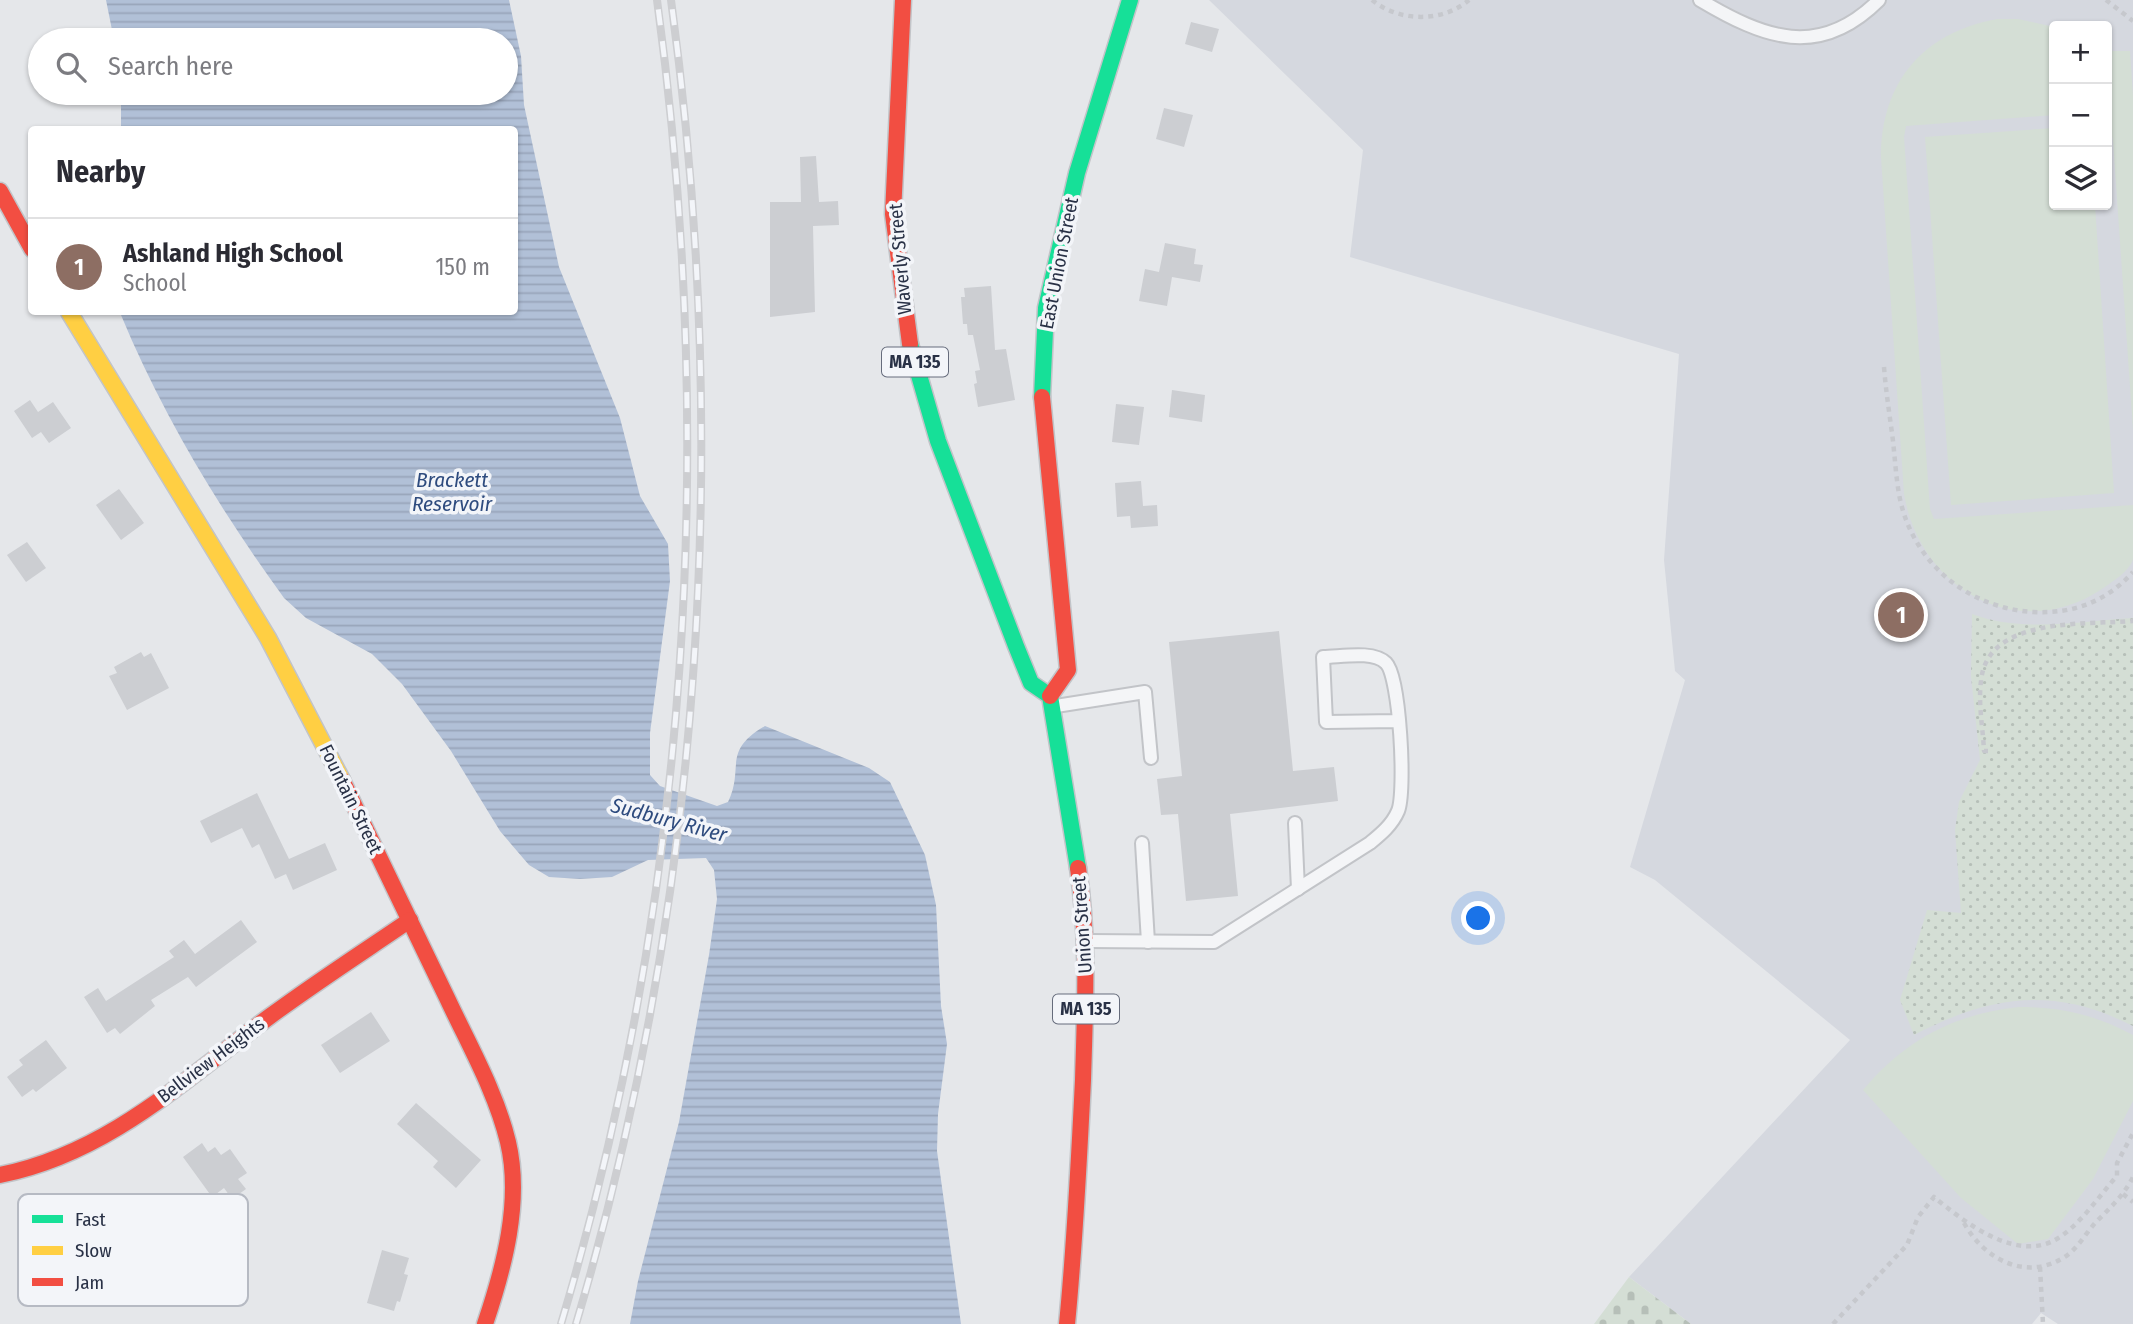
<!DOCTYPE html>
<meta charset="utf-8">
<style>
body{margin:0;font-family:"Fira Sans Condensed",sans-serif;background:#f7f7f7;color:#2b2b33}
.controls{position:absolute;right:21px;top:21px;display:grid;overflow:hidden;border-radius:7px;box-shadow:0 2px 5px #0004}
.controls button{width:63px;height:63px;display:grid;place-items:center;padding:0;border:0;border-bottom:2px solid #e1e1e2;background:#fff;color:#2b2b33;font:35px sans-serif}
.you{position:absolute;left:1479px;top:919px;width:24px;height:24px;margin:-18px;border:5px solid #fff;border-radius:50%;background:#1a73e8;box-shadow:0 0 0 10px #1a73e833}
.badge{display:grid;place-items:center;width:46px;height:46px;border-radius:50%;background:#7c3aed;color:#fff;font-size:23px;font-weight:700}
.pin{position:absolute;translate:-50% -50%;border:4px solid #fff;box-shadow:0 2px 7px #0006}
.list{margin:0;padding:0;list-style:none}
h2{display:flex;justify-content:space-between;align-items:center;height:91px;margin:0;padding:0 28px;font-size:30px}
h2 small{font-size:23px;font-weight:400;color:#7c7c81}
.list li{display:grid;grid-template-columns:46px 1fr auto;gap:21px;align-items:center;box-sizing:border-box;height:98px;padding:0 28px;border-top:2px solid #e1e1e2}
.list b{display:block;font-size:26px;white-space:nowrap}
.list p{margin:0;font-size:23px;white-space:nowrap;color:#7c7c81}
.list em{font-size:23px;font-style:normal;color:#7c7c81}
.icon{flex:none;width:38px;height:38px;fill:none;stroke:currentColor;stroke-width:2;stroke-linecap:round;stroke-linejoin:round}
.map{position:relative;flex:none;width:2133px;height:1324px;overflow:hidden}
.search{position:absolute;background:#fff;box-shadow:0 2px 5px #0004;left:28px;top:28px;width:490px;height:77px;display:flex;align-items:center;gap:18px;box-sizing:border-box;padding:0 24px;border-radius:38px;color:#7c7c81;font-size:26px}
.panel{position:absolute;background:#fff;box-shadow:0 2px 5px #0004;left:28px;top:126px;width:490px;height:189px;border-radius:7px}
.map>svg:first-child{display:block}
.built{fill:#d5d8df;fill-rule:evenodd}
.grass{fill:url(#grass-dots)}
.cemetery{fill:url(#cemetery-stones)}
.garden{fill:#d4ded5}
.water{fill:url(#water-rules)}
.building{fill:#ccced2}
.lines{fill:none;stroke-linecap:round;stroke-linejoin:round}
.lane-casing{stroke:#c2c4c8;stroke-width:16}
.fast-casing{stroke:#c2c4c8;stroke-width:19}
.slow-casing{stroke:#c2c4c8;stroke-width:19}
.jam-casing{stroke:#c2c4c8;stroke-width:19}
.path{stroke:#c6c8cd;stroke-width:4.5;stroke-dasharray:5 5;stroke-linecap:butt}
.lane{stroke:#f4f5f7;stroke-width:12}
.fast{stroke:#16e098;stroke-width:16}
.slow{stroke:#ffcf43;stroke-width:16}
.jam{stroke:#f24e42;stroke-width:16}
.rail-casing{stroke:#cdced1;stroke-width:8}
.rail{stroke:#f3f5f9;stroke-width:5;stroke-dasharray:16;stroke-linecap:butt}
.labels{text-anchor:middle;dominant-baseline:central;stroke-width:7;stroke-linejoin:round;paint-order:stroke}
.shield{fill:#f3f5f9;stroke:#666c7c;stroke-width:2}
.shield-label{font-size:18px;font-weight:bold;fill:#293146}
.street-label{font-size:19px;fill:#293146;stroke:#f3f5f9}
.water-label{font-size:21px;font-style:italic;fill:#2e4b7e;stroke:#f3f5f9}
.key{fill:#f3f5f9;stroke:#b6bac3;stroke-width:2}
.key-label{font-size:19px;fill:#293146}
</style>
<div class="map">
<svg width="2133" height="1324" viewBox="0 0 2133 1324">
<defs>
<pattern id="grass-dots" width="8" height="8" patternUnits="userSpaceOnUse" patternTransform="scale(1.75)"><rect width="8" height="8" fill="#d4ded5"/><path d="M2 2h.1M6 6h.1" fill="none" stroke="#b6bfb8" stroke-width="1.8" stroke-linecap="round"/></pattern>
<pattern id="cemetery-stones" width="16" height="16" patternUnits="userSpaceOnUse" patternTransform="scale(1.75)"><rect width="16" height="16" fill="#d4ded5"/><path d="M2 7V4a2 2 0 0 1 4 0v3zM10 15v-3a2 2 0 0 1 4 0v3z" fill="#b6bfb8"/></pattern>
<pattern id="water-rules" width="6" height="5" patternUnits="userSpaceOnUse" patternTransform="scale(1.75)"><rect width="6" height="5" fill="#b1c0d7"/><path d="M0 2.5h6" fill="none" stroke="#98a5ba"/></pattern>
</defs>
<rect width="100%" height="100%" fill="#e5e7ea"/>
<path class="built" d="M1209,0H2133V1324H2058L2041,1313L2032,1324H1691L1629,1277L1850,1040L1655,880L1630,867L1685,680L1675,671L1664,560L1679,354L1350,257L1363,150ZM2054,26H2107V205H2054Z"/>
<path class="grass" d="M1972,614C2022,633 2081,621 2133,618V1026C2054,986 1991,995 1914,1035L1900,1000L1927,910L1961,913L1955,830L1959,802L1980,760L1971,677Z"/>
<polygon class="cemetery" points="1629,1277 1691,1324 1594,1324"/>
<g class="garden">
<path d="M1998,19H2018L2054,27V115L1906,126L1904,137L1930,509L1934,519L2133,505C2133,521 2133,543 2133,559C2130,571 2112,582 2102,589C2018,645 1920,589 1904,494L1881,158C1881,82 1923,32 1998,19Z"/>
<polygon points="2107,51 2130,51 2133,96 2133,430 2113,141 2107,112"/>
<polygon points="2054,128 2054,205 2095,205 2114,493 1951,505 1925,137"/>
<path d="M2019,1007C2061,1007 2096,1015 2133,1035V1101L2093,1179L2048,1239L2018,1244L1961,1198L1863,1090C1905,1040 1954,1014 2019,1007Z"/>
</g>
<path class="water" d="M106,0H509L521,56L524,105L559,267L620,418L640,496L668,544L670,581L650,733V775L660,786L717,806L728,802C745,767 721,752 765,726L869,768L890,782L925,855L936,905L941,1006L947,1044L938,1114L937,1151L961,1324H630L638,1281L679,1122L709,955L717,899L714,870L706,858L648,860L612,877L580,879L549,877L529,865L500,831L451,751L402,684L372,654L306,618L284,598C220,510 163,416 121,315L120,312H514V130L121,129V93H506V40H114Z"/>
<g class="building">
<polygon points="1191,22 1219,29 1212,52 1185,44"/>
<polygon points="1164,108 1193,115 1184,147 1156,139"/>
<polygon points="816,156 819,202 838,201 839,225 813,226 815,312 770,317 770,202 801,202 800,157"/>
<polygon points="1165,243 1196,249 1194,264 1203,265 1200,282 1172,277 1167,306 1139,301 1145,269 1159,272"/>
<polygon points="991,286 995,350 1006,349 1015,400 978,407 974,384 977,383 975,371 980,370 973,335 968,335 967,324 963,324 961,297 965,297 964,288"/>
<polygon points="1172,390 1205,395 1202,422 1169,417"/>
<polygon points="30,400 38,412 53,402 71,428 49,443 41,432 32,438 14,411"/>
<polygon points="1116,404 1144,407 1139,445 1112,442"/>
<polygon points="1141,481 1143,506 1157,505 1158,526 1131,528 1130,516 1117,517 1115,483"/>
<polygon points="119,489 144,523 121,540 96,505"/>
<polygon points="27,542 46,568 26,582 7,555"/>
<polygon points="1279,631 1293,771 1334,767 1338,801 1230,814 1238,896 1186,901 1178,814 1161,815 1157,779 1182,776 1169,642"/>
<polygon points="141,652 144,657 151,653 169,688 127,710 109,676 117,673 114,667"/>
<polygon points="257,793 289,859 325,843 337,870 293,890 286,874 275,879 259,844 252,848 242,828 211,843 200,821"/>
<polygon points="241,920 257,942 196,987 188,977 151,1000 155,1006 120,1034 115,1028 107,1033 84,997 98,988 106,1001 174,957 169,951 184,940 195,954"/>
<polygon points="371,1012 390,1041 340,1073 321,1045"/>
<polygon points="46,1040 67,1068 36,1092 33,1089 22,1097 7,1077 23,1065 19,1060"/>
<polygon points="416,1103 481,1160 456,1188 433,1167 438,1161 397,1124"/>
<polygon points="202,1143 208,1152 215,1147 221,1155 230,1149 247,1173 238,1179 246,1189 232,1199 224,1188 212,1197 183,1157"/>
<polygon points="382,1250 409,1258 404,1274 408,1275 400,1302 397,1301 394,1311 367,1303"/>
</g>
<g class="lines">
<defs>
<g id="lane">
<path d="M1700,0C1764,38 1819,60 1879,0"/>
<polyline points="1056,706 1145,692 1151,758"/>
<polyline points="1295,823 1298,889"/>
<polyline points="1142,843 1148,942"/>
<path d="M1089,941L1214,942L1370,843C1381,834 1392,825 1398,811C1406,792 1400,677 1386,663C1373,650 1340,657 1323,657L1326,722L1397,721"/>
</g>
<g id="fast">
<polyline points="910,344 938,441 1016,646 1031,683 1050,696 1078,868"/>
<polyline points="1042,397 1046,308 1077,173 1130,0"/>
</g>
<polyline id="slow" points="69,312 268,638 342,780"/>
<g id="jam">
<polyline points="903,0 893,214 910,344"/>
<polyline points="0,191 32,249"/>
<polyline points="1042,397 1068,670 1050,696"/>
<path d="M342,780C377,853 412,926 448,1000C469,1045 496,1092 508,1142C522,1201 504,1268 485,1324"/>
<path d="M0,1175C107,1154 184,1080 269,1017C315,983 363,952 410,920"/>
<path d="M1067,1324C1075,1243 1079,1162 1083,1080C1085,1009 1089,939 1078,868"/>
</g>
</defs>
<use href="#lane" class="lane-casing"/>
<use href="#fast" class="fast-casing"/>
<use href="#slow" class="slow-casing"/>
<use href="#jam" class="jam-casing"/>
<g class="path">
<path d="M1372,0C1399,22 1442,23 1469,0"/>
<polyline points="2106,0 2133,21"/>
<path d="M1884,367C1886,393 1890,417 1893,441C1895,459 1896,477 1899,494C1911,561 1966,608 2033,612C2073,614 2106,602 2133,572"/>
<path d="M1988,751H1984C1983,728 1978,704 1981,681C1987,616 2086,625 2133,621"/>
<polyline points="2123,1194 2133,1202"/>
<path d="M1964,1223C1984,1259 2025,1281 2063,1258C2077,1250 2085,1234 2096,1222C2110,1208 2124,1195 2133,1177"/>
<polyline points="2040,1267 2043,1324"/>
<path d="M1833,1324L1907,1245L1918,1217L1934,1197C1963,1221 2011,1259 2051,1242C2077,1230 2098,1197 2117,1176V1163L2133,1133"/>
</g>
<use href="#lane" class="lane"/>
<use href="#fast" class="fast"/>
<use href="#slow" class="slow"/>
<use href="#jam" class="jam"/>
<defs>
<g id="rail">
<path d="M561,1324C689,895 717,443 657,0"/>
<path d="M576,1324C703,896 731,442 671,0"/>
</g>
</defs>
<use href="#rail" class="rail-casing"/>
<use href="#rail" class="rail"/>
</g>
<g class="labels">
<g class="shield">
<rect x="882" y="347.5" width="66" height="29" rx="5"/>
<rect x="1053" y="994.5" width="66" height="29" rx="5"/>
</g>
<g class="shield-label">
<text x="915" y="362">MA 135</text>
<text x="1086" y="1009">MA 135</text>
</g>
<g class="street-label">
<text transform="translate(900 259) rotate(-95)">Waverly Street</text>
<text transform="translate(1059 263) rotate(-79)">East Union Street</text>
<text transform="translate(351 799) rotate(64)">Fountain Street</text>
<text transform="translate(1082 925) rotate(-94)">Union Street</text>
<text transform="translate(211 1060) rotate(-37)">Bellview Heights</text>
</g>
<g class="water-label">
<text x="452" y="480">Brackett<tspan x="452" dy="24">Reservoir</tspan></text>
<text transform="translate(669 820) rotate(15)">Sudbury River</text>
</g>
</g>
<rect x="18" y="1194" width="230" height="112" rx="10" class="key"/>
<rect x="32" y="1215" width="31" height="8" fill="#16e098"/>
<rect x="32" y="1246" width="31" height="9" fill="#ffcf43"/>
<rect x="32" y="1278" width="31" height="8" fill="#f24e42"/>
<g class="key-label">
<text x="75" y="1226">Fast</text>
<text x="75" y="1257">Slow</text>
<text x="75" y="1289">Jam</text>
</g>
</svg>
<div class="controls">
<button>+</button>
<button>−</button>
<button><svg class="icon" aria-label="layers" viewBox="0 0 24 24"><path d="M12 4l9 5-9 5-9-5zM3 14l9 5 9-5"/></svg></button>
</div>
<div class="you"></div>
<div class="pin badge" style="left:1901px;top:615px;background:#8d6e63">1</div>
<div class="search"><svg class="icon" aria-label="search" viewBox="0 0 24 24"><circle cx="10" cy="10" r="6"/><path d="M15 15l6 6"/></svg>Search here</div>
<section class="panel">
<h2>Nearby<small></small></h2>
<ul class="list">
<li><span class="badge" style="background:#8d6e63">1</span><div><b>Ashland High School</b><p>School</p></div><em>150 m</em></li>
</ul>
</section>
</div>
